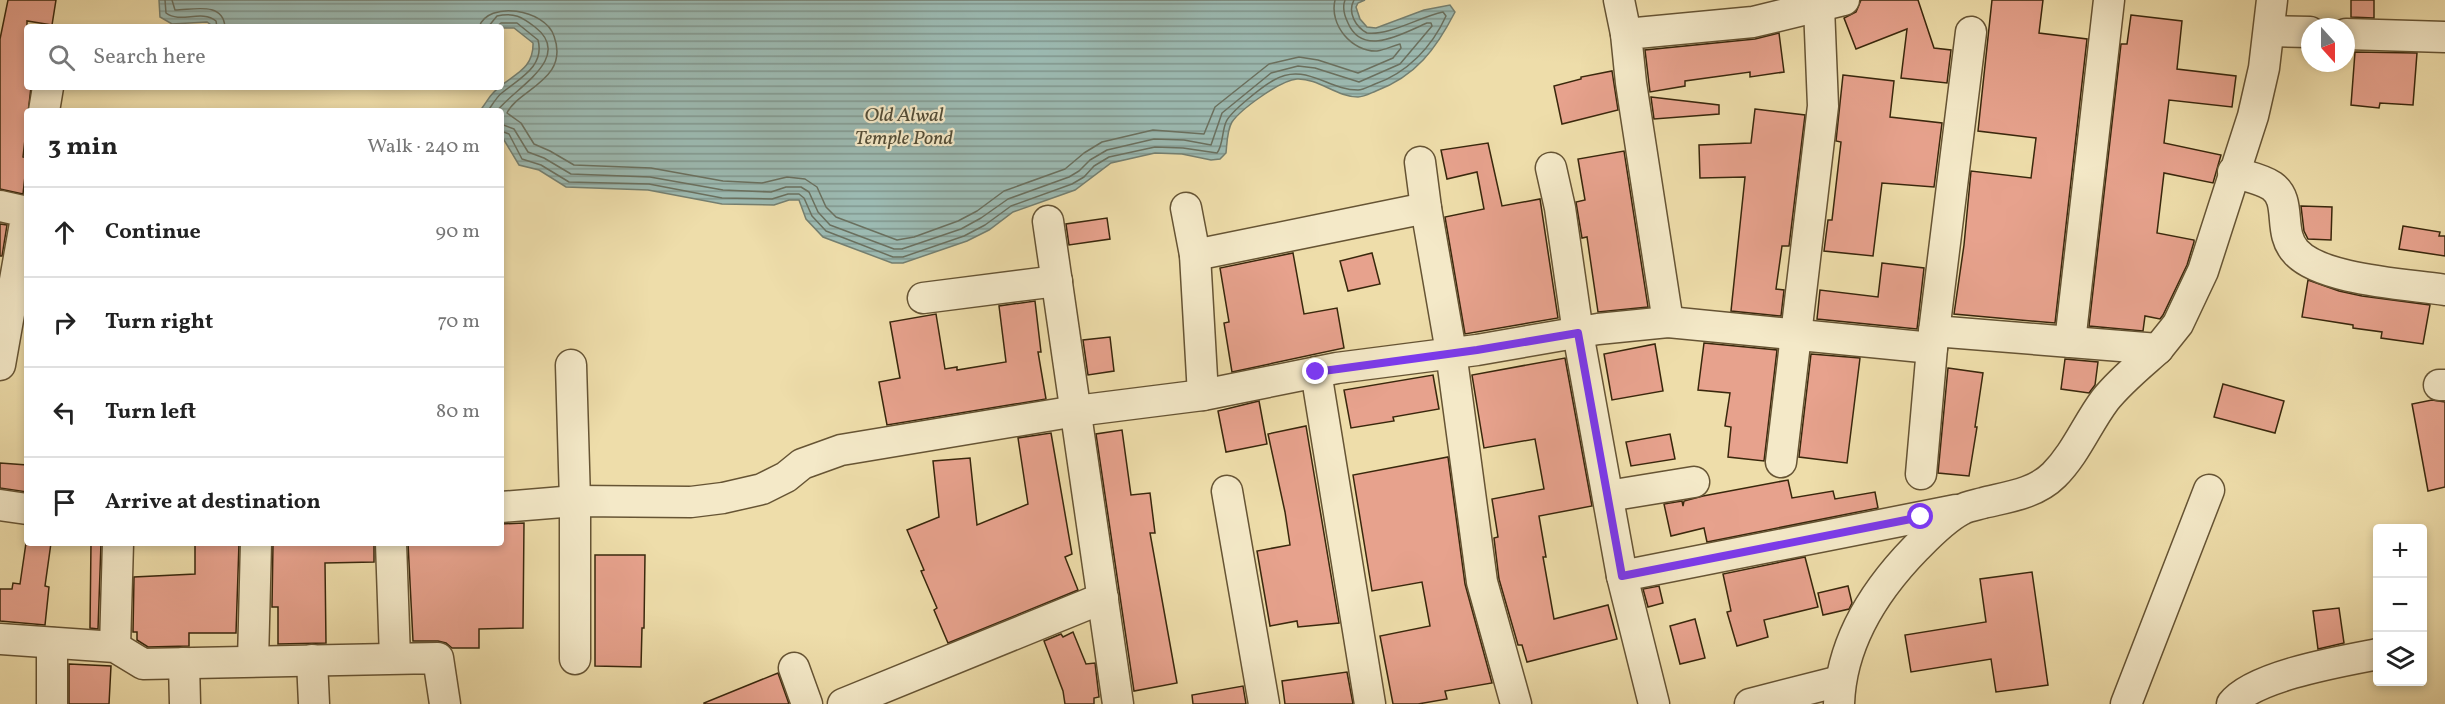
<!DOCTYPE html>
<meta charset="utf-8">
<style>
body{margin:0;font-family:Vollkorn,serif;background:#f2f2f2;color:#222}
.controls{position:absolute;right:18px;bottom:18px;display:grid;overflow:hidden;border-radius:6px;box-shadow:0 3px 9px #0003}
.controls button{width:54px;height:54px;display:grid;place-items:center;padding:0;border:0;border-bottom:2px solid #e0e0e0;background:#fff;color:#222;font:30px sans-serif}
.compass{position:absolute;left:2301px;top:18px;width:54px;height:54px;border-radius:50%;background:#fff;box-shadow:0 3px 9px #0003;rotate:159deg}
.stop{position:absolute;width:18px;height:18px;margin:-14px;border:4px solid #7c3aed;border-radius:50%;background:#fff}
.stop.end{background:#7c3aed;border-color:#fff;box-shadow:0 2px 6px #0008}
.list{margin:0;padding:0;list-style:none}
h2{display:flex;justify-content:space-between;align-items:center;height:78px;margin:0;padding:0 24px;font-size:26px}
h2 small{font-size:20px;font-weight:400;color:#767676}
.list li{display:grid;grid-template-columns:39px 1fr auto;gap:18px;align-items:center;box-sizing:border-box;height:90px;padding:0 24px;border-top:2px solid #e0e0e0}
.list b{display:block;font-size:22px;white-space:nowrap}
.list em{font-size:20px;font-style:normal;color:#767676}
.icon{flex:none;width:33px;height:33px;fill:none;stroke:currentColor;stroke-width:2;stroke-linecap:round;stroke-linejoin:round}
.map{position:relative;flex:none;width:2445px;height:704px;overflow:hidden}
.search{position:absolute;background:#fff;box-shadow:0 3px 9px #0003;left:24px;top:24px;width:480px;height:66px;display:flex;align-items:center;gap:15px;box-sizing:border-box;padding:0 21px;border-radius:6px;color:#767676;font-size:22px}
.panel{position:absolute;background:#fff;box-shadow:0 3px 9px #0003;left:24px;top:108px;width:480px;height:438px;border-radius:6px}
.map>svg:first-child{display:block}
.water{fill:url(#water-rules);stroke:#747f70;stroke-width:1.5}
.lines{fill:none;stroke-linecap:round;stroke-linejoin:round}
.shore{stroke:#6a705f;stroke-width:1.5}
.building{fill:#e7a28d;stroke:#39270c;stroke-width:1.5}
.minor-casing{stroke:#665434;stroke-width:33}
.minor{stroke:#f4e9c8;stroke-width:30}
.route{stroke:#7c3aed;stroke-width:8}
.labels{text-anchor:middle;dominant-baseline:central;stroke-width:4.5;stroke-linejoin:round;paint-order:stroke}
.water-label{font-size:20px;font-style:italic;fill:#524c36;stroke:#f4e9c8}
</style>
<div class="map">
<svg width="2445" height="704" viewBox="0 0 2445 704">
<defs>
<pattern id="water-rules" width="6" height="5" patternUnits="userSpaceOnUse" patternTransform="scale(1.5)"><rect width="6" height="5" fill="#9cbab2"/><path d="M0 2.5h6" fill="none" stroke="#80978f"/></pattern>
</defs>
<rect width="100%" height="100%" fill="#eda"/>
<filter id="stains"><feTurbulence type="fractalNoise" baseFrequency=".00333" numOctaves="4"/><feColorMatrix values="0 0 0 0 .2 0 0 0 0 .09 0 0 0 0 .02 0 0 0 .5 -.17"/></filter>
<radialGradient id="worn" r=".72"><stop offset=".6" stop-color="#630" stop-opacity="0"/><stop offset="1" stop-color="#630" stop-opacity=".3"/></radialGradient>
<path class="water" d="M159,0H1365L1358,3L1356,7L1360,19L1367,27L1376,28L1424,10L1450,5L1455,12C1436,49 1416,76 1376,91C1371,93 1364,97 1358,97C1337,97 1318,78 1297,79C1281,80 1241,109 1232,122C1227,130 1227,144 1226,153L1220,159L1211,160L1182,154L1155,153L1111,163L1075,190L1013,212L989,230L967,241L903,263H892L823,237L806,219L799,200H789L774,205L722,204L648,190L566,187L539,170L519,165L501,135V111H482V108C486,103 489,97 493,93C509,75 534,72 533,43L514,28L214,27L207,22L172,24L160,17Z"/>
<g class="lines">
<g class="shore">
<path d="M165,0L166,13C181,24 201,9 216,21L217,27"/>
<path d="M172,0L175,10C193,10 223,1 225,27"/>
<path d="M479,27C488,0 545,9 554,36C570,80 518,89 507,113L521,123L534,144L550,151L574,165L651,168L723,181L762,183L787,177L805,179L817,187L826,207L836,217L897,240L914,237L958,221L977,211L1004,191L1065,169L1084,153L1102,142L1153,130L1204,134L1215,107L1269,64L1299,57L1318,60L1358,73L1393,58L1401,48L1400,44C1392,46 1385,50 1377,51C1352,52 1329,25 1335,0"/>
<path d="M488,27L497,16C514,12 522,17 535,27C575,58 513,89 497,111"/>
<path d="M488,111C492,105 497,96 503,92C520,78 545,66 538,40L517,23H501L496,27"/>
<path d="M501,124L514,129L528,152L544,158L571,174L650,177L723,190L771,192L786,187H801L809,192L818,212L830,225L894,249H902L961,229L981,218L1008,199L1069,177L1079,171L1090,160L1107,150L1154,139L1184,140L1211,145L1222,113L1271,73L1298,66L1315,68L1359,82L1400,64L1432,26L1431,23H1427C1403,33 1363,58 1348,23C1344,15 1342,8 1345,0"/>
<path d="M501,131L509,134L522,159L541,165L569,182L649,184L722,198L772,199L788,194H799L804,198L812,216L826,231L893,257H903L964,236L985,225L1011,206L1072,184L1084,177L1094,166L1109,157L1155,147L1183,148L1217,153C1223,146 1222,131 1226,122C1230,112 1263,86 1274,80C1305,62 1328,90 1358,90C1363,90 1370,86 1375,84C1407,73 1432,47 1446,16L1443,12C1419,17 1389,36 1367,33C1356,27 1347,13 1354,0"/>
</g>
</g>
<g class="building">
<polygon points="8,0 56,0 52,25 27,21 27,87 31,87 23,157 27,158 23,194 0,189 0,39"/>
<polygon points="1861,0 1918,0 1934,48 1951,50 1947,83 1901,78 1907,29 1856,49 1844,18 1856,12"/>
<polygon points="1992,0 2043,0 2039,33 2087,39 2055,323 1954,314 1964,245 1971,171 2031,178 2036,138 1978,131"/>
<polygon points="2351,0 2374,0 2374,18 2351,17"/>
<polygon points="2131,15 2182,21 2177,69 2236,76 2232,107 2169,100 2164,143 2221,155 2213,183 2164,173 2157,233 2194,240 2194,242 2187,265 2163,315 2160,319 2145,316 2143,331 2089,326 2121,44 2127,44"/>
<polygon points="1779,33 1784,72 1750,77 1750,72 1685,81 1685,86 1650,92 1645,50 1755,39"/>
<polygon points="2355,52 2417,53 2413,105 2380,103 2379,108 2351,105"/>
<polygon points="1612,71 1618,110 1562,124 1554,86 1581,79 1581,77"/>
<polygon points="1843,75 1894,81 1890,117 1942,123 1934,187 1882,183 1873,256 1824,251 1828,220 1832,220 1841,142 1836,141"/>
<polygon points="1651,97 1719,105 1719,114 1654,119"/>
<polygon points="1755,109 1805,115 1789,246 1782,246 1776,289 1784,290 1781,316 1731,311 1745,177 1700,178 1699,145 1751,143"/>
<polygon points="1488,143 1502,206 1540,199 1558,318 1465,334 1445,217 1484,209 1477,172 1447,179 1441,150"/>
<polygon points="1624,151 1648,307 1598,312 1587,237 1582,238 1576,202 1585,200 1578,159"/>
<polygon points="2301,206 2332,207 2331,240 2308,239 2304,231"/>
<polygon points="1107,218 1110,239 1069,245 1066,224"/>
<polygon points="0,224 7,225 2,256 0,256"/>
<polygon points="2403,226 2440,232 2439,236 2445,236 2445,256 2399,249"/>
<polygon points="1293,253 1304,314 1337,308 1344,348 1232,372 1224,323 1229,322 1220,268"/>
<polygon points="1372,253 1380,284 1348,291 1340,261"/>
<polygon points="1882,263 1924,268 1917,329 1817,319 1820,290 1878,297"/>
<polygon points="2308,280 2339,291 2362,296 2430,305 2423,344 2381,338 2382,332 2353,328 2353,325 2302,317"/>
<polygon points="1035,301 1041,352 1038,352 1046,399 887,425 879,382 900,378 890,322 936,314 945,369 957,367 957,370 1006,362 999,306"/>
<polygon points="1110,337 1114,371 1088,375 1083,340"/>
<polygon points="1704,343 1777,350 1764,461 1728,457 1731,427 1725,426 1730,393 1698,390"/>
<polygon points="1655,344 1663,391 1612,400 1604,354"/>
<polygon points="1811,354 1860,358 1847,463 1799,457"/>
<polygon points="1565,358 1592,506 1539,516 1546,557 1543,557 1554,619 1608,605 1617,639 1527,662 1522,645 1518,645 1499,579 1494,538 1498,537 1492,499 1544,489 1535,439 1484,448 1472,375"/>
<polygon points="2065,359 2098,362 2095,385 2089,393 2061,389"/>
<polygon points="1948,368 1983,373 1975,427 1977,427 1969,476 1938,473"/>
<polygon points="1433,375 1439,409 1393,417 1394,421 1351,428 1344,390"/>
<polygon points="2223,384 2284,401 2275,433 2214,417"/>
<polygon points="2432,400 2445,402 2445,487 2428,491 2412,404"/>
<polygon points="1259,401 1267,444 1226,452 1218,411"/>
<polygon points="1306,426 1339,623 1298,627 1297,621 1270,626 1257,551 1290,545 1285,512 1268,434"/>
<polygon points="1122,430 1131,495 1150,493 1155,533 1150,533 1177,683 1134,691 1096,434"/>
<polygon points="1051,433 1072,554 1065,557 1078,590 948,643 934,610 937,608 921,571 924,570 907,530 939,517 933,461 970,458 977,525 1028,504 1018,438"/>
<polygon points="1670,434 1675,459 1631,466 1626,442"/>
<polygon points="1448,457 1465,584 1492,683 1445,691 1447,699 1418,704 1393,704 1380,636 1430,626 1422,582 1372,591 1353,475"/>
<polygon points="0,463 27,465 27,492 0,488"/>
<polygon points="1788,480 1792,498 1833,491 1835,499 1875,492 1878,508 1707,542 1704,528 1671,536 1664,504 1682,501 1683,506 1684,501 1703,496"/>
<polygon points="524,523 523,628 479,629 479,648 452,648 446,643 438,641 413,641 408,543 501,543 501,524"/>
<polygon points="26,543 51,543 45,586 49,587 45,625 0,621 0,589 12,589 13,583 20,584"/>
<polygon points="91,543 101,543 98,629 90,628"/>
<polygon points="195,543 239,543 236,633 189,633 189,646 148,647 137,640 137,632 133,632 134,577 195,574"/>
<polygon points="273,543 374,543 374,562 325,563 326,643 278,644 278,607 272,607"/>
<polygon points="595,555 645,555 644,628 642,628 641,667 595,666"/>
<polygon points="1805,557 1818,607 1764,620 1768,637 1737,646 1727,612 1731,611 1723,574"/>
<polygon points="2032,572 2048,685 1996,692 1991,659 1911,672 1905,635 1986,622 1980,579"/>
<polygon points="1659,586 1663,603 1648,607 1643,589"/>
<polygon points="1848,586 1852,603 1849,609 1823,615 1818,593"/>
<polygon points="2339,608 2344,643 2318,649 2313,611"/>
<polygon points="1695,619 1705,658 1680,664 1670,626"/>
<polygon points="1073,632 1086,664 1095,663 1099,697 1094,698 1094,704 1065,704 1063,691 1044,641 1061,634 1063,637"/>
<polygon points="69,664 111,666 109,704 69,704"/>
<polygon points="1347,672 1353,704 1285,704 1282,681"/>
<polygon points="778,673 789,704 704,704 704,703"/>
<polygon points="1243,686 1246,704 1193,704 1192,695"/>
</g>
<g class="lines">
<defs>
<g id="minor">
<polyline points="1619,0 1626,34"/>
<polyline points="2269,31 2310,32"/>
<polyline points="2346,34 2445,37"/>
<polyline points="44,111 48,87"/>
<polyline points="1420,162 1426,208 1451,352 1482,582 1516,704"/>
<polyline points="1551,168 1560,208 1578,333 1622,576 1654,704"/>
<path d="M2233,172C2245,176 2262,179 2272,186C2293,201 2277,232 2296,252C2321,280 2407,284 2445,290"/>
<polyline points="0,206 27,212 0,365"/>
<polyline points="1186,208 1195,255 1203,395"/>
<polyline points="1048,221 1118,704"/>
<polyline points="1195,255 1426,208"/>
<polyline points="923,298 1057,281"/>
<polyline points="1668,322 1631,83 1626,34 1753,22 1844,0"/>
<polyline points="1934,331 2158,349 2178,324 2203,271 2253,116 2264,68 2272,0"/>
<polyline points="2070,342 2109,0"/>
<polyline points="571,365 575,501 575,659"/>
<polyline points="1316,372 1370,704"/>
<polyline points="2439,385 2445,385"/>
<polyline points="1781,462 1823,106 1819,7"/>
<polyline points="1921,474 1932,348 1971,32"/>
<polyline points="1227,491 1264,704"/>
<polyline points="1608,496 1694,482"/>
<polyline points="0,505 27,509"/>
<polyline points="501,507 575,501 691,502 723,498 762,489 786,477 802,464 841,450 1076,411 1203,395 1337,368 1477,350 1598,329 1668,322 1932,348"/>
<polyline points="391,543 395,658"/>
<polyline points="1622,576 1956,510"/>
<polyline points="0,639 115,647 143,664 438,658 445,704"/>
<polyline points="115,647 118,543"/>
<polyline points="312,660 314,704"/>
<polyline points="253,661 256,543"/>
<polyline points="184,663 185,704"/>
<polyline points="794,668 807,704"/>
<polyline points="52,704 52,643"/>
<polyline points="843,704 1103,598"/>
<polyline points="1750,704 1840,681"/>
<path d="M1839,704C1841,642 1874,591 1916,548C1929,535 1944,519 1961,510C1967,506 1976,505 1983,503C2007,497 2035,494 2054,475C2076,453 2087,424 2105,400C2120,381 2140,365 2158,349"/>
<polyline points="2126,704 2209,490"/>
<path d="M2232,704C2253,676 2342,661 2378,654"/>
</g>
</defs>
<use href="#minor" class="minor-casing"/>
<use href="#minor" class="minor"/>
</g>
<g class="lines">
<polyline class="route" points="1316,372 1477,350 1578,333 1622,576 1921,517"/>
</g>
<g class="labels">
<g class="water-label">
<text x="904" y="116">Old Alwal<tspan x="904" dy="23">Temple Pond</tspan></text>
</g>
</g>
<rect width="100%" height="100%" filter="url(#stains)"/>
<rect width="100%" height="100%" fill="url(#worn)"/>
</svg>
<div class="controls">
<button>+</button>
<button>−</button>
<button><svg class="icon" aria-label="layers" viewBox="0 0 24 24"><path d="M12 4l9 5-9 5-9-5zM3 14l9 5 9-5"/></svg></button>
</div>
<svg class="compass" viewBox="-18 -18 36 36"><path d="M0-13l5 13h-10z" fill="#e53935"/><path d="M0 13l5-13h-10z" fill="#767676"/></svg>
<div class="stop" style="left:1921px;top:517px"></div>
<div class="stop end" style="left:1316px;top:372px"></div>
<div class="search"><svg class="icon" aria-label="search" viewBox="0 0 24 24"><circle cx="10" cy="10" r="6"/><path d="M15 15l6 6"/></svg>Search here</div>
<section class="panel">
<h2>3 min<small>Walk · 240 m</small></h2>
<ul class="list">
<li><svg class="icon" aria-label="ahead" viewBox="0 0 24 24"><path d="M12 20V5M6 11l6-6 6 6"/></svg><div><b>Continue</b></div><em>90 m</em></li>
<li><svg class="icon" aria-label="right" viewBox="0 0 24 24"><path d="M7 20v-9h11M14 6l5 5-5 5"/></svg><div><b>Turn right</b></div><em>70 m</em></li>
<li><svg class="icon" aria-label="left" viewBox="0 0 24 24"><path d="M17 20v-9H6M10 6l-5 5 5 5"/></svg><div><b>Turn left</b></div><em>80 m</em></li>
<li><svg class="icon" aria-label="arrive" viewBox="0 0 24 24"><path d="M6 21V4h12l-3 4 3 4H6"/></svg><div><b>Arrive at destination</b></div></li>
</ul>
</section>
</div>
